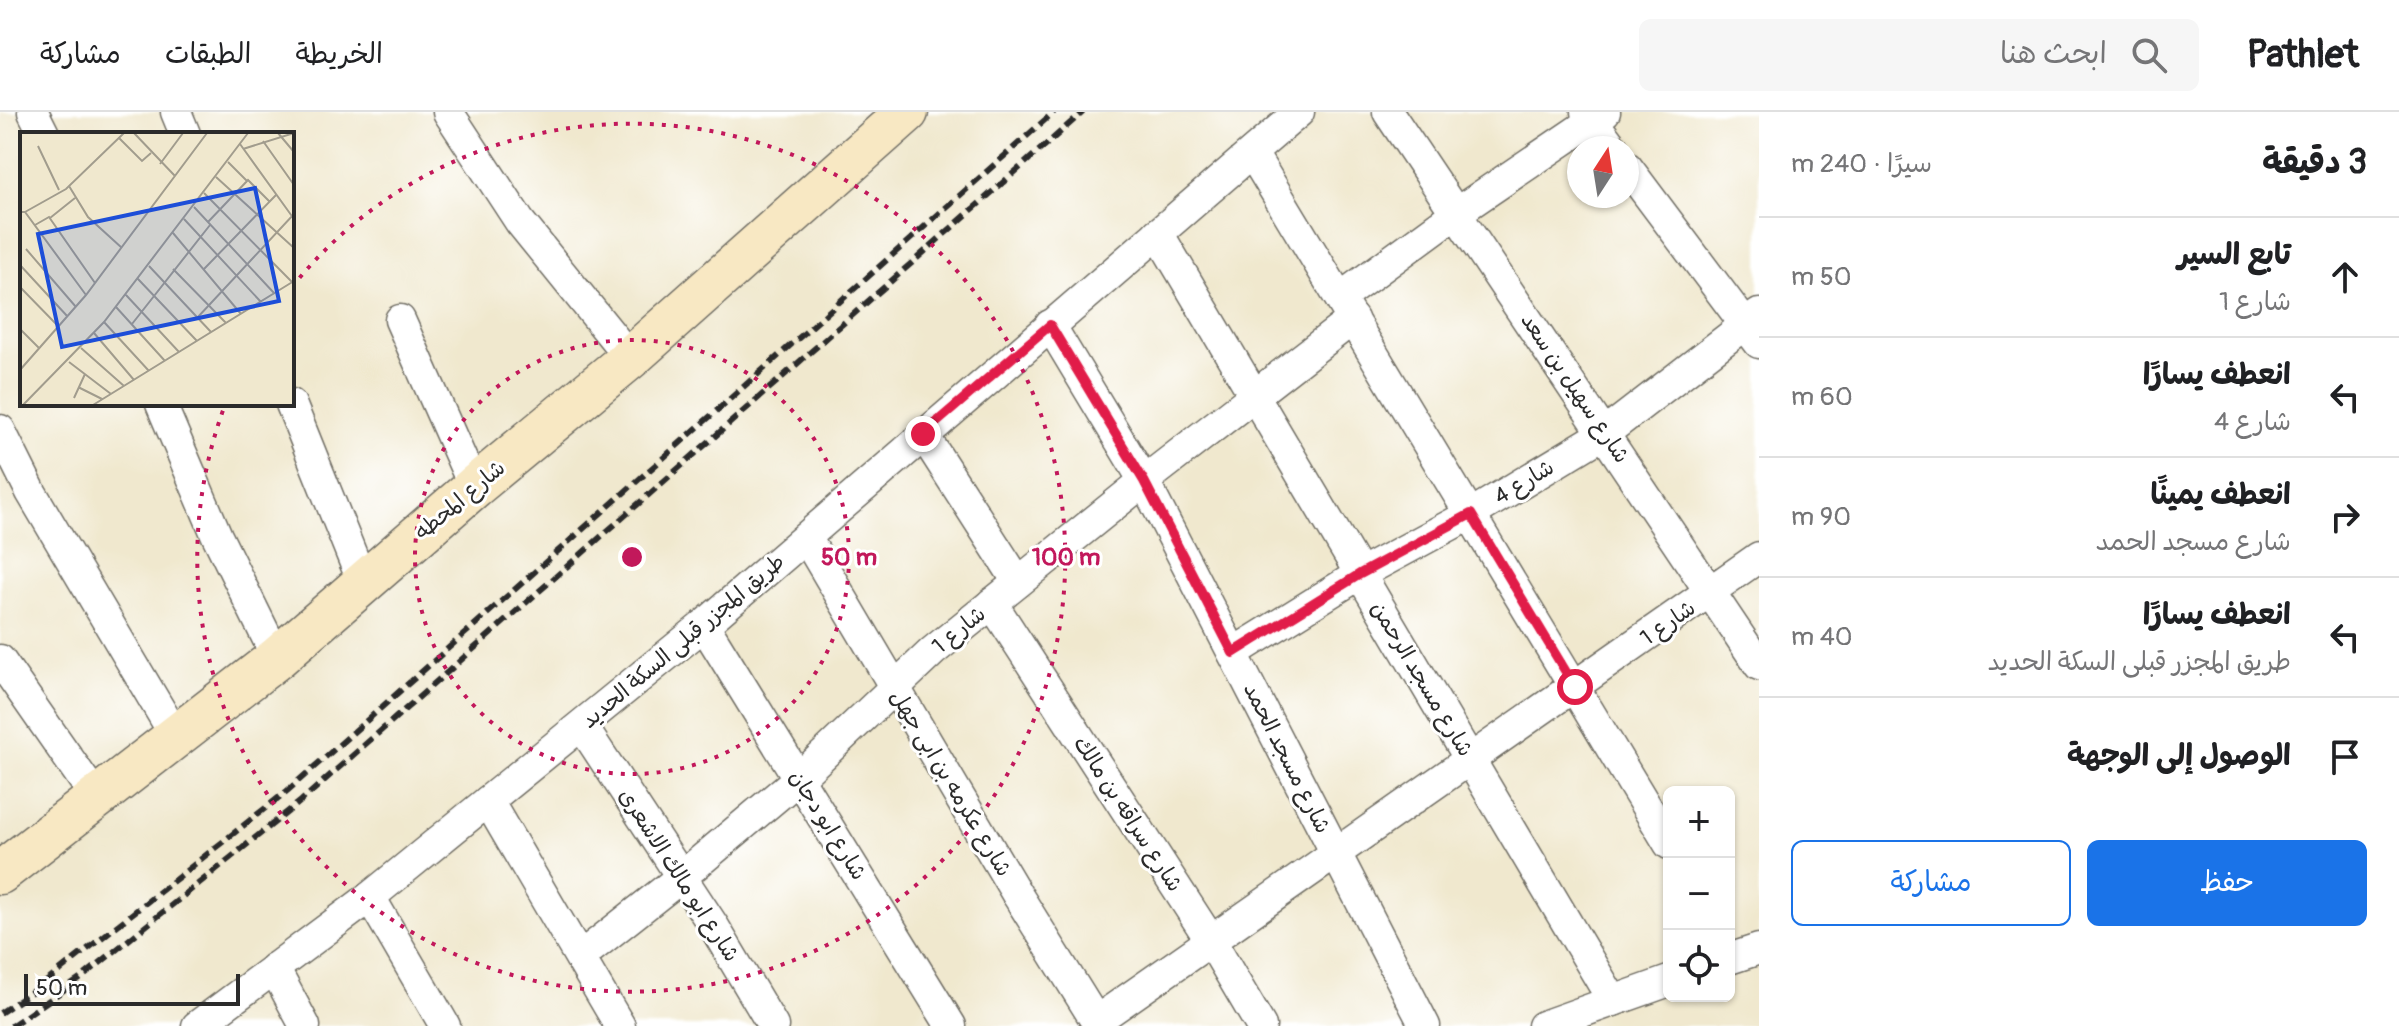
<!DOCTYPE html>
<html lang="ar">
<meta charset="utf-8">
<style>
body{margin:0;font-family:Pangolin,"Playpen Sans Arabic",sans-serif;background:#f6f6f6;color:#202124;direction:rtl}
.controls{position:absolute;right:24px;bottom:24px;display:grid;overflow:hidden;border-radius:12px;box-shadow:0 2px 6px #0004}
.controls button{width:72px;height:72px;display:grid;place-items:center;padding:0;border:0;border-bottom:2px solid #e0e0e0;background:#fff;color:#202124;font:40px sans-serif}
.compass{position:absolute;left:1567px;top:24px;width:72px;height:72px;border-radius:50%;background:#fff;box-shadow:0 2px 6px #0004;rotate:12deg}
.scale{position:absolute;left:24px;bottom:20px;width:216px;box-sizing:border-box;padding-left:8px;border:4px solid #2b2b2b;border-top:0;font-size:22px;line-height:28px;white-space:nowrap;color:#2b2b2b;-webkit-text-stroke:6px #fff;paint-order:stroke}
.stop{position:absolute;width:24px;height:24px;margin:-18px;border:6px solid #e11d48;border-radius:50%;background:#fff}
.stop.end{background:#e11d48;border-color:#fff;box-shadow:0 2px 8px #0008}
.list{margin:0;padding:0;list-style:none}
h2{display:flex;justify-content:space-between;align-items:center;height:104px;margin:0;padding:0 32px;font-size:34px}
h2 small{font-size:26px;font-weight:400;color:#757577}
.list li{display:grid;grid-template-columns:52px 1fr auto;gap:24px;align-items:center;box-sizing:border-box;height:120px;padding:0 32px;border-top:2px solid #e0e0e0}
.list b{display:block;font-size:30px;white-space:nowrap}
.list p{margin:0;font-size:26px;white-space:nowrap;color:#757577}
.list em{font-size:26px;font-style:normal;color:#757577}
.actions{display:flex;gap:16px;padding:24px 32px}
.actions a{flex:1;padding:18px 0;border:2px solid #1a73e8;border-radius:12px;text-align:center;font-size:28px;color:#1a73e8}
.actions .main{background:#1a73e8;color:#fff}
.icon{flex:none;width:44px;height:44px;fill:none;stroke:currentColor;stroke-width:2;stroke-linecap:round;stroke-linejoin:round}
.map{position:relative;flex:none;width:1759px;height:914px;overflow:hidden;direction:ltr}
header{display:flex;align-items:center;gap:48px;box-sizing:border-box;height:112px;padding:0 40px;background:#fff;border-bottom:2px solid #e0e0e0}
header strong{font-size:38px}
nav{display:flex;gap:44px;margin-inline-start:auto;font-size:28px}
.search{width:560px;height:72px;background:#f6f6f6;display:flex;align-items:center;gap:20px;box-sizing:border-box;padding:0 28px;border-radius:12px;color:#757577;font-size:30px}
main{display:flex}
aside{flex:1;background:#fff}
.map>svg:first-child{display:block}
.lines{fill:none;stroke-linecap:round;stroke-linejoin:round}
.street-casing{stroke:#706d64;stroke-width:33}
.secondary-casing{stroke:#706d64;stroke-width:45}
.street{stroke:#fff;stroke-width:30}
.secondary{stroke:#f8e8c3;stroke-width:42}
.rail{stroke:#2b2b2b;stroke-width:6;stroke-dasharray:12 6;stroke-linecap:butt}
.route{stroke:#e11d48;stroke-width:10}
.ring{fill:none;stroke:#c2185b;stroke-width:4;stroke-dasharray:4 8}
.labels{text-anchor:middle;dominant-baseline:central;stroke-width:6;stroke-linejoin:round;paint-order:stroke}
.street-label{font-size:22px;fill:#2b2b2b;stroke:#fff}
.inset-road{fill:none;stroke:#a19c8d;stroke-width:2}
.view{fill:#1d4ed8;fill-opacity:0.15;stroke:#1d4ed8;stroke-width:4}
.inset-edge{fill:none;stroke:#2b2b2b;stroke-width:4}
.centre{fill:#c2185b;stroke:#fff;stroke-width:4}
.ring-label{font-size:24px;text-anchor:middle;font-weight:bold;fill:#c2185b;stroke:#fff;stroke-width:6;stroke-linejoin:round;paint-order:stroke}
</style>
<header>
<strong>Pathlet</strong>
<div class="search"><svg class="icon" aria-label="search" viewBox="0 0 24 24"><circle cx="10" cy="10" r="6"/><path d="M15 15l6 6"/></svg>ابحث هنا</div>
<nav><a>الخريطة</a><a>الطبقات</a><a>مشاركة</a></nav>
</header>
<main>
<aside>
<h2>3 دقيقة<small>سيرًا · 240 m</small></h2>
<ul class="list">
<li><svg class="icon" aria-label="ahead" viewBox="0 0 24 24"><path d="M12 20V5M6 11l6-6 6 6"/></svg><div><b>تابع السير</b><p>شارع 1</p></div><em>50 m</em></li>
<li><svg class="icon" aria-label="left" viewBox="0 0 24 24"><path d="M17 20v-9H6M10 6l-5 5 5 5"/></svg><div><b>انعطف يسارًا</b><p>شارع 4</p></div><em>60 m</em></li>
<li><svg class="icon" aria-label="right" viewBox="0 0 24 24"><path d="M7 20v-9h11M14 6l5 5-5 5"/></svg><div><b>انعطف يمينًا</b><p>شارع مسجد الحمد</p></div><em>90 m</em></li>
<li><svg class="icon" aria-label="left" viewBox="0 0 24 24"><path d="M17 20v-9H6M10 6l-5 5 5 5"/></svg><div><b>انعطف يسارًا</b><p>طريق المجزر قبلى السكة الحديد</p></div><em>40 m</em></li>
<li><svg class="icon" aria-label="arrive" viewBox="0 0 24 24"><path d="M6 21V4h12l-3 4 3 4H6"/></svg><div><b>الوصول إلى الوجهة</b></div></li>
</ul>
<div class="actions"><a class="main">حفظ</a><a>مشاركة</a></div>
</aside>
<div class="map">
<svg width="1759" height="914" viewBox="0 0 1759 914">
<rect width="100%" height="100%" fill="#fff"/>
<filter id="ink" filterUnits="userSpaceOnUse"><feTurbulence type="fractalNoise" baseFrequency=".0125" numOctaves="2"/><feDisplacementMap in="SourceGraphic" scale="16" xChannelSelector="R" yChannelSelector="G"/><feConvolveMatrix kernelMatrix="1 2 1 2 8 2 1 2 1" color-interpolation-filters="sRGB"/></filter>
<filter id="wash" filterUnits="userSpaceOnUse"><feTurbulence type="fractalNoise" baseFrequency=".006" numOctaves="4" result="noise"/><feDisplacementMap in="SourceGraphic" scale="32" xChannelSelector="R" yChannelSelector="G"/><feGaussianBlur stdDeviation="1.8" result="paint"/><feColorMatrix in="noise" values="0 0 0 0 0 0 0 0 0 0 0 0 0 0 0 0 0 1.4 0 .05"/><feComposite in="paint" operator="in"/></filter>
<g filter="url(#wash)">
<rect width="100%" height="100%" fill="#f0e8ce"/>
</g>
<g filter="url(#ink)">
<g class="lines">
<defs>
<g id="street">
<polyline points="33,0 44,22"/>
<polyline points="176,0 185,22"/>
<polyline points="448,0 520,110 630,246"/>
<polyline points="1388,0 1759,553"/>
<polyline points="1586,0 1613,36"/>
<polyline points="1252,41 1669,732"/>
<polyline points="1627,55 1759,231"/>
<polyline points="1158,121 1613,889"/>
<polyline points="1340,186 1456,101 1605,0"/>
<polyline points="400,208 474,375"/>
<polyline points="1050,213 1144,369 1425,914"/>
<polyline points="161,292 217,424 277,546"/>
<polyline points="291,292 363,471"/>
<polyline points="0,318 31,380 176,625"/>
<polyline points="923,322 1018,470"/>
<polyline points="807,427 1018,784 1099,914"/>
<polyline points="992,491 1211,829 1261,914"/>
<polyline points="704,513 951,914"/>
<polyline points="1233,541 1360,462 1471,402 1605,321 1759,202"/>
<polyline points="0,548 97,687"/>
<polyline points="582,614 713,813 773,914"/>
<polyline points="488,689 620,914"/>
<polyline points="370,785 445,914"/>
<polyline points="580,845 680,766 799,666 933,539 1144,369 1353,207"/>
<polyline points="1729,847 1759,837"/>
<polyline points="274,856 305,914"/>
<polyline points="1096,909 1759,445"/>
<polyline points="197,914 370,785 704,513 1299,0"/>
<polyline points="1543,914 1669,869"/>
</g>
<polyline id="secondary" points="0,761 277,546 474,375 630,246 907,0"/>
</defs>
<use href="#street" class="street-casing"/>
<use href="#secondary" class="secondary-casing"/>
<use href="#street" class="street"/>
<use href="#secondary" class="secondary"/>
<g class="rail">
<polyline points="0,901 42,873 287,679 1054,0"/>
<polyline points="11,914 80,867 301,689 1083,0"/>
</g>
</g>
</g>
<g class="lines" filter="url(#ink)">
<polyline class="route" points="923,322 1050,213 1144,369 1233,541 1360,462 1471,402 1575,575"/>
</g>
<g class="ring">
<circle cx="632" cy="445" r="217"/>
<path d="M292 175A434 434 0 1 1 225 293"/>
</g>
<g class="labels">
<g class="street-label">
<text transform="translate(1575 276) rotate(56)">شارع سهيل بن سعد</text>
<text transform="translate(1524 370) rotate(-31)">شارع 4</text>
<text transform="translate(460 388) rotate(-40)">شارع المحطه</text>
<text transform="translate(1668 511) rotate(-35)">شارع 1</text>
<text transform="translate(959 518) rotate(-39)">شارع 1</text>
<text transform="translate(683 529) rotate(-40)">طريق المجزر قبلى السكة الحديد</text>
<text transform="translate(1422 567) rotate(59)">شارع مسجد الرحمن</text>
<text transform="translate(1287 646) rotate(63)">شارع مسجد الحمد</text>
<text transform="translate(951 671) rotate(59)">شارع عكرمه بن ابى جهل</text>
<text transform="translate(1128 702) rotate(57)">شارع سراقه بن مالك</text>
<text transform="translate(828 713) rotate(58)">شارع ابو دجان</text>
<text transform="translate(679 763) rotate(57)">شارع ابو مالك الاشعرى</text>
</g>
</g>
<g transform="translate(20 20)">
<rect width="274" height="274" fill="#f0e8ce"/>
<path class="inset-road" d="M114,1L155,44M258,1L274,20M99,6L122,29L131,21M243,9L274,53M220,12L274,87M18,14L39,58M223,17L274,1M208,30L227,49M140,32L163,1M196,45L274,116M49,54L68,85L102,116M184,61L272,150M174,75L254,161M0,80H5L66,163M5,80L46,57L104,1M30,86L55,66M164,87L241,170M188,90L228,48L250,70M15,93L29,85L75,151M153,101L221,182M6,117L56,175M0,133L48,185M129,134L191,200M153,137L206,191M184,137L256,63M118,147L177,209M0,155L39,195M106,163L159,220M96,175L145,229M177,186L274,82M84,190L129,239M112,192L190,93M0,197L19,216M74,201L114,248M61,216L104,254M49,230L91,262M0,238L66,163L187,1M58,255L82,267M54,266L65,242M3,273L84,190L228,1M73,273L274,149"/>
<path class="view" d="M235,56L259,169L42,215L18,102Z"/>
<rect width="274" height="274" class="inset-edge"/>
</g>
<circle cx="632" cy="445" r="12" class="centre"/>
<g class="ring-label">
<text x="849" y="453">50 m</text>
<text x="1066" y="453">100 m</text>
</g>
</svg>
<div class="controls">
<button>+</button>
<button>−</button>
<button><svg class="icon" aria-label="locate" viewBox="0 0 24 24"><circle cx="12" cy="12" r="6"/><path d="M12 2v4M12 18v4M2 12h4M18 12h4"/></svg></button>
</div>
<svg class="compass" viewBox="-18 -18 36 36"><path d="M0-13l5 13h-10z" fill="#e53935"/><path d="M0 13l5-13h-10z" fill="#757577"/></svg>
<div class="scale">50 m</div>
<div class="stop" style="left:1575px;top:575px"></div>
<div class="stop end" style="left:923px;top:322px"></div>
</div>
</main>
